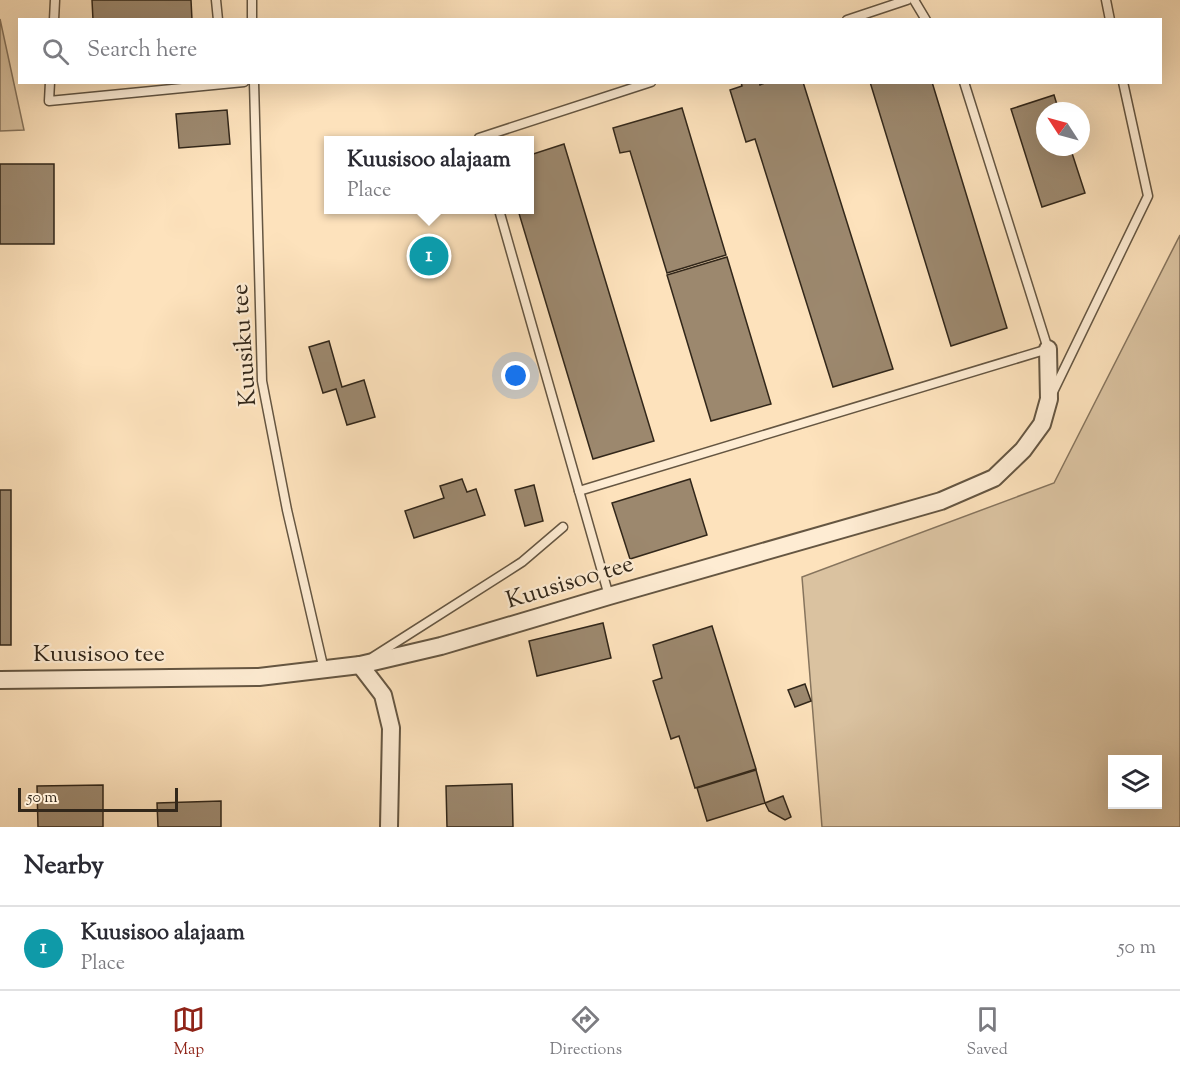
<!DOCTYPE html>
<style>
body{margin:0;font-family:"Sorts Mill Goudy",serif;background:#f2f2f3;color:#2b2b33}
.controls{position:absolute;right:18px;bottom:18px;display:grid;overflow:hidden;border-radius:0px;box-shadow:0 6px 24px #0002}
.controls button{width:54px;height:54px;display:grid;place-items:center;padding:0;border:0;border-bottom:2px solid #e1e1e2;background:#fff;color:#2b2b33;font:30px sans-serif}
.compass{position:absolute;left:1036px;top:102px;width:54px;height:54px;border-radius:50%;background:#fff;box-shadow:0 6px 24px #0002;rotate:306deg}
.scale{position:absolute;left:18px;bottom:15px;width:160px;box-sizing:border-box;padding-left:6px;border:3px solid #32271a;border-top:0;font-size:16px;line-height:21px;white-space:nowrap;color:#32271a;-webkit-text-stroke:4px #feecd3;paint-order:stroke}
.you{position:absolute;left:516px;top:376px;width:21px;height:21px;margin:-15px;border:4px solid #fff;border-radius:50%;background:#1a73e8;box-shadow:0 0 0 9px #1a73e833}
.badge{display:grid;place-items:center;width:39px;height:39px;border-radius:50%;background:#8f2418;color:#fff;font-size:20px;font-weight:700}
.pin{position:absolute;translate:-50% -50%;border:3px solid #fff;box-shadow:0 2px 6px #0006}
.popup{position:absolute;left:324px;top:136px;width:210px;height:78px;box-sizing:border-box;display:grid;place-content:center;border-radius:0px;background:#fff;filter:drop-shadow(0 2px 4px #0005);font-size:20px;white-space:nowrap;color:#7c7c81}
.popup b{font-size:22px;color:#2b2b33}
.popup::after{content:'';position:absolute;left:50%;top:100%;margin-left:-12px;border:12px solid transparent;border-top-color:#fff}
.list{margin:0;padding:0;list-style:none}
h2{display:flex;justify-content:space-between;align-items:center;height:78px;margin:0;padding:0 24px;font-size:26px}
h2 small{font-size:20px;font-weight:400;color:#7c7c81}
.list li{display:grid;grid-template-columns:39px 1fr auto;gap:18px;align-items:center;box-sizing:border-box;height:84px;padding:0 24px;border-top:2px solid #e1e1e2}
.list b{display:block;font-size:22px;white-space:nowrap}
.list p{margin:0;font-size:20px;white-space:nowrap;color:#7c7c81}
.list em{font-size:20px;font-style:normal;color:#7c7c81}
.icon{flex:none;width:33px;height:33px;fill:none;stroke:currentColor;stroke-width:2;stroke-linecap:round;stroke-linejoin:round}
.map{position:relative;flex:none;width:1180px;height:827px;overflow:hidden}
.search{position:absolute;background:#fff;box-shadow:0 6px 24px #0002;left:18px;right:18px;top:18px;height:66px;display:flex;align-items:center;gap:15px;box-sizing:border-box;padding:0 21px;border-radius:0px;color:#7c7c81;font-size:22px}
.sheet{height:162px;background:#fff}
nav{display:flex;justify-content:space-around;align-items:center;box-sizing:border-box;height:84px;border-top:2px solid #e1e1e2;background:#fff;font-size:16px;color:#7c7c81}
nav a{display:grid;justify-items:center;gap:3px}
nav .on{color:#8f2418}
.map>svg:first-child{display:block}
.green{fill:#dac2a0;stroke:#86745d;stroke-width:1.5;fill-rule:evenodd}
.building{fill:#9c886e;stroke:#32271a;stroke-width:1.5}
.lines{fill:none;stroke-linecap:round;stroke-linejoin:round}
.service-casing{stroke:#655642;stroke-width:11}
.minor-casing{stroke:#655642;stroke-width:20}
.service{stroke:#feecd3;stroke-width:8}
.minor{stroke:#feecd3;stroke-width:16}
.labels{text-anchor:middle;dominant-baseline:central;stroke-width:4.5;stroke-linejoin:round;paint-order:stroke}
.street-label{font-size:24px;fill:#32271a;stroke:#feecd3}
</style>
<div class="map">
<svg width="1180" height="827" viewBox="0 0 1180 827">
<rect width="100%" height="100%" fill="#fde2bc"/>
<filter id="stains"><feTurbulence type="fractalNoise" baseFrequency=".00333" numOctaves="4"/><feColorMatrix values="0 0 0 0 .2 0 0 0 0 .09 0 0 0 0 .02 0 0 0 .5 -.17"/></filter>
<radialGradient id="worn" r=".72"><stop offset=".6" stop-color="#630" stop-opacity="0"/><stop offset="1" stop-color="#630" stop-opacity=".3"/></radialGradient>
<g class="green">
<polygon points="0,19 24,130 0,131"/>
<path d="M1180,235V827H822L802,577L1054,483ZM1112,760H1158V804H1112Z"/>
</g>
<g class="building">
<polygon points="92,0 191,0 192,20 93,20"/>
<polygon points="741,82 759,82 760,85 767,82 803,82 893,369 833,387 755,139 746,142 730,90 742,86"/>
<polygon points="870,82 932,82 1007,328 951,346"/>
<polygon points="1054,95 1059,111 1045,111 1045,147 1070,147 1085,193 1042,207 1011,109"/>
<polygon points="682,108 726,255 667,273 630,151 620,153 613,128"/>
<polygon points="227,110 230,144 179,148 176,114"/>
<polygon points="564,144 654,441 593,459 518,210 530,210 530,155"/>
<rect x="0" y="164" width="54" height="80"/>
<polygon points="431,235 442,273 428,277 416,240"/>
<polygon points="727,257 771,404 711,421 667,275"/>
<polygon points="329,341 342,387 364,380 375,417 347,425 336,389 323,393 309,347"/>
<polygon points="462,479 467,492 476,489 485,515 414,538 405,511 444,498 440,486"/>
<polygon points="690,479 707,535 630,559 612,503"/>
<polygon points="534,485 543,521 525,526 515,490"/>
<rect x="0" y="490" width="11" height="155"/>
<polygon points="603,623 611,658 537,676 529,641"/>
<polygon points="712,626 756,769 695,788 679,736 671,739 653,681 662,678 653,645"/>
<polygon points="805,684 811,701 795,707 788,690"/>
<polygon points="756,770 765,803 707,821 697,788"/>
<polygon points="512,784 513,827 447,827 446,786"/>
<polygon points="103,785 103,827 38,827 37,786"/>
<polygon points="783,796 791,817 785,820 769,811 765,803"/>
<polygon points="221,801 221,827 158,827 157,803"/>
</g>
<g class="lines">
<defs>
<g id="service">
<polyline points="216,0 218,20"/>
<polyline points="252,0 252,20"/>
<polyline points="914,0 926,20"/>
<polyline points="1106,0 1110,20"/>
<polyline points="54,20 55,0"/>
<polyline points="847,20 907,0"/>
<polyline points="50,82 49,101 244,82"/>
<polyline points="254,82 262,381 287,510 324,670"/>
<polyline points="479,140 479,138 651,82"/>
<polyline points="499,210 609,596"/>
<polyline points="1052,394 1148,196 1123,82"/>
<polyline points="579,491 1048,349 964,82"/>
<polyline points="373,657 522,562 563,527"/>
</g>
<g id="minor">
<polyline points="360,665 383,695 391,728 389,827"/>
<polyline points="0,680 259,677 360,665 441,646 609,596 941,501 994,478 1023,450 1042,424 1049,399 1048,349"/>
</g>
</defs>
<use href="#service" class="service-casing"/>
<use href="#minor" class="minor-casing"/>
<use href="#service" class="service"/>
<use href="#minor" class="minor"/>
</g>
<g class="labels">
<g class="street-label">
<text transform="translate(245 345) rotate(-94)">Kuusiku tee</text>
<text transform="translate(570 583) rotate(-17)">Kuusisoo tee</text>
<text x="99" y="655">Kuusisoo tee</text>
</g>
</g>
<rect width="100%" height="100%" filter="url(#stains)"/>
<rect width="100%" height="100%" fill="url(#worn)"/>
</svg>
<div class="controls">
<button><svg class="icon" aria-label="layers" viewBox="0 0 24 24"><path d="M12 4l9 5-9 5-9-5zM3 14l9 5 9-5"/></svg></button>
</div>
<svg class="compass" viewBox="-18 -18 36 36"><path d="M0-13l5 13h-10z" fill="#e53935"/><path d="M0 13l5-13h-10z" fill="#7c7c81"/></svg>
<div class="scale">50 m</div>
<div class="you"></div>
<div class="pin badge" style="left:429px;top:256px;background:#0f9aa8">1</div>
<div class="popup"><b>Kuusisoo alajaam</b>Place</div>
<div class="search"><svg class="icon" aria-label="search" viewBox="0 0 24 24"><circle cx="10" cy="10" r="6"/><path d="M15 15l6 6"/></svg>Search here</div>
</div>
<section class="sheet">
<h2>Nearby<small></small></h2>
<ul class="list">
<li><span class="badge" style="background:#0f9aa8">1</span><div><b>Kuusisoo alajaam</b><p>Place</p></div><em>50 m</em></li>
</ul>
</section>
<nav>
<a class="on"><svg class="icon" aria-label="map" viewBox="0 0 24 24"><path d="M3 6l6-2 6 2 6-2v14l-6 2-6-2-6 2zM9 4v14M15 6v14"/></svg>Map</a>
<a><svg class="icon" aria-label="directions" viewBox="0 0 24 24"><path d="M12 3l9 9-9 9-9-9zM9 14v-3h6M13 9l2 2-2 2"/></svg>Directions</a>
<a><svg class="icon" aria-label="saved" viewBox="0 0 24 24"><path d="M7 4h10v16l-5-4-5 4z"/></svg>Saved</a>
</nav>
